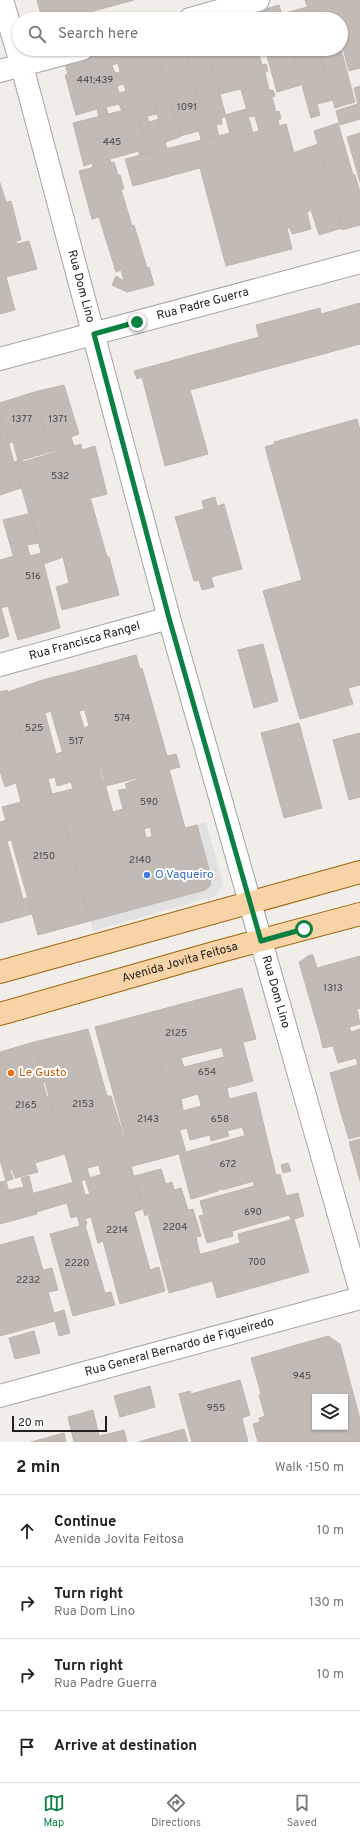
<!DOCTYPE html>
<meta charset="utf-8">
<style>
body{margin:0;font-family:Overpass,sans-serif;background:#f6f6f6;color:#222}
.controls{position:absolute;right:12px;bottom:12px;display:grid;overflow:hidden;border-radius:0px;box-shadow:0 1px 3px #0004}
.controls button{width:36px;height:36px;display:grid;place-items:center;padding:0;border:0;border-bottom:1px solid #e0e0e0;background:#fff;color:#222;font:20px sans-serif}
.scale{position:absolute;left:12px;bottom:10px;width:95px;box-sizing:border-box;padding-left:4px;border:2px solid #212121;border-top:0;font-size:11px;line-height:14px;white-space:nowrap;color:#212121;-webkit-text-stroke:3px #fff;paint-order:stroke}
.stop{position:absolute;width:12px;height:12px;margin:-9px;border:3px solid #0b8043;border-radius:50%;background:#fff}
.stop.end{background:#0b8043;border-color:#fff;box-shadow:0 1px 4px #0008}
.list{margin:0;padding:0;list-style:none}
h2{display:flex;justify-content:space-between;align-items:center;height:52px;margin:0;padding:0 16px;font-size:17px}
h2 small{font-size:13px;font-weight:400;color:#767676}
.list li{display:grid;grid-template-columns:26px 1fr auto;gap:12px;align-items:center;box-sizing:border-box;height:72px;padding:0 16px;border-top:1px solid #e0e0e0}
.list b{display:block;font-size:15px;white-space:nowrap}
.list p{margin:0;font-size:13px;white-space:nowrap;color:#767676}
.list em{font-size:13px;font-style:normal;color:#767676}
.icon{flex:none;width:22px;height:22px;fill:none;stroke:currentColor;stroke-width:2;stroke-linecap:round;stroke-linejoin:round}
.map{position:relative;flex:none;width:360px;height:1442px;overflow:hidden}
.search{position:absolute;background:#fff;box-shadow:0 1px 3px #0004;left:12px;right:12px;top:12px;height:44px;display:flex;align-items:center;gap:10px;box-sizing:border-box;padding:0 14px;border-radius:22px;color:#767676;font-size:15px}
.sheet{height:340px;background:#fff}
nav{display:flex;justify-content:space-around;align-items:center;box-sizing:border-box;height:56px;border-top:1px solid #e0e0e0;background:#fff;font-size:11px;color:#767676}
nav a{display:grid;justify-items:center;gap:2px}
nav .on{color:#0b8043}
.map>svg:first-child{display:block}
.parking{fill:#e1e1e1}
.building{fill:#c2bab5;stroke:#c2b5ab;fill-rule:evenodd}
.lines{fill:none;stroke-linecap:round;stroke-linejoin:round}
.minor-casing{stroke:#a5a5a5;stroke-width:24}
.tertiary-casing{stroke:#a5a5a5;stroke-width:24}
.primary-casing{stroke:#986507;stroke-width:24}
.minor{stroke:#fff;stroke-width:22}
.tertiary{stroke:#fff;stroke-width:22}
.primary{stroke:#f8d3a7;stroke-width:22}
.route{stroke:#0b8043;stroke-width:5}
.shop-dot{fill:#3f7fe0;stroke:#fff;stroke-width:1.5}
.food-dot{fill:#e8710a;stroke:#fff;stroke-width:1.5}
.labels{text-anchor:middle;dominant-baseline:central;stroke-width:4;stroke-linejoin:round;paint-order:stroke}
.number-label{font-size:10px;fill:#494746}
.street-label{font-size:12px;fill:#212121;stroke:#fff}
.shop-label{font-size:12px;fill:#366cbe;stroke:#fff;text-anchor:start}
.food-label{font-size:12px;fill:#c56008;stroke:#fff;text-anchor:start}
</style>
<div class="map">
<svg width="360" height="1442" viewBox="0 0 360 1442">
<rect width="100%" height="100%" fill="#f1eee9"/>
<polygon class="parking" points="206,822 223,884 215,896 93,931 88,913 199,882 185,828"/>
<g class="building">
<polygon points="37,0 134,0 64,19 42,19"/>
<polygon points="305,0 329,0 335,19 311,19"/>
<polygon points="329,0 360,0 360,68 349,71 341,41 341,19 335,19"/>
<polygon points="279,5 283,19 257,19 256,12"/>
<polygon points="307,7 311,19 283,19 282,14"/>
<polygon points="120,49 139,49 157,114 147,116 149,122 159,119 167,149 148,153 136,107 131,108 114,51"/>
<polygon points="139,49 156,49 180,137 165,142"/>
<polygon points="156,49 185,49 209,138 201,140 199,131 180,136"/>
<polygon points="185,49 207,49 226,116 221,118 222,124 216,125 219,136 209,138"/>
<polygon points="207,49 229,49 241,89 220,94"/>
<polygon points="229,49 262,49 263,53 259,54 262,65 266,64 268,71 265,72 269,90 273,90 275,96 272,97 276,112 279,111 281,119 278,119 279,125 259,131 255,116 249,117"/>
<polygon points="265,49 292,49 301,85 277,92"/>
<polygon points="292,49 319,49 333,100 317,104 320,115 311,118"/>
<polygon points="319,49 341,49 355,102 335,108"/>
<polygon points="114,51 118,63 112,65 115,73 120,72 124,84 117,86 119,93 126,91 131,108 122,111 119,104 106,107 108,114 99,117 97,109 76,115 65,75 68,74 65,64"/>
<polygon points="360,86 360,103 358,104 354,88"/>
<polygon points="360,103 360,119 340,125 336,111"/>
<polygon points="136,107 148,153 139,155 139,151 110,159 111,163 93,168 92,163 84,166 73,123"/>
<polygon points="246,109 253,133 231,138 225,115"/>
<polygon points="338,123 353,175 355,175 360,192 360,225 342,230 314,131"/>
<polygon points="286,124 310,211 307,212 311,229 292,234 290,228 287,228 292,249 226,266 200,168 133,186 125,159 230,133 231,138"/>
<polygon points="360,133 360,182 347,137"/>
<polygon points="318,144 342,228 319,235 293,153"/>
<polygon points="114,162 118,175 120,175 124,189 121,189 132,226 134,225 147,268 149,267 154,285 127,292 112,285 116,276 124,281 121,270 116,272 99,217 92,219 79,171"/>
<polygon points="0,183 6,202 0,204"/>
<polygon points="11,201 21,240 0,246 0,204"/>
<polygon points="29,241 37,269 6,277 15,310 0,314 0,246 16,242 17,244"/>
<polygon points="360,303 360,344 190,390 208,454 165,466 142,377 137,379 134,371 259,337 256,325 320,308 321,314"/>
<polygon points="64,385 79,434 71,437 74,446 50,452 34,392"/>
<polygon points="34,392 50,452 18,461 13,442 9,443 0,411 0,403"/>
<polygon points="0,411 21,488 0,495"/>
<polygon points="357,419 360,430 360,685 348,688 353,704 300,719 263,591 302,580 265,447 275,444 274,442"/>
<polygon points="81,444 82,450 95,446 107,494 29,514 14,462 22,459 23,462"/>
<polygon points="90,497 107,557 109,557 119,595 62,610 56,587 69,583 63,557 44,564 31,513"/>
<polygon points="215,497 217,506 224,504 242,569 211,577 214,587 202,590 199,580 194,581 175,517 204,509 202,501"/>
<polygon points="31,513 38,543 27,545 30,556 41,553 60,628 36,635 3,520"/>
<polygon points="14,556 36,635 18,640 8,606 1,608 0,604 0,560"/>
<polygon points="0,604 9,636 0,639"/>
<polygon points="263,644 278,701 254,708 238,650"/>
<polygon points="136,655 140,669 142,668 167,756 176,754 180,767 106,786 74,672"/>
<polygon points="74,672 84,710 79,711 84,728 89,726 103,781 73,789 42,680"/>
<polygon points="42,680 51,711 45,713 56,754 62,752 71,782 57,786 55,777 48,779 52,794 39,797 8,692"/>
<polygon points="7,690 39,797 21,802 16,783 5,787 0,771 0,692"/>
<polygon points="299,723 322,808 284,818 261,733"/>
<polygon points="360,733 360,797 349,800 333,740"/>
<polygon points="169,769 185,828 152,836 150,827 144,829 146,838 122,844 113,812 123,809 118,790 127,789 125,784 138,779 137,777"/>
<polygon points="104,781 122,844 197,825 211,877 210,886 205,890 90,921 56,793"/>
<polygon points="56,793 90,921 38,935 2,807"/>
<polygon points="6,820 11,840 7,841 23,899 27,898 32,914 0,923 0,822"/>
<polygon points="310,955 313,955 317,968 360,956 360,1008 357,1009 360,1024 320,1035 299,962"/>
<polygon points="242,988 256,1039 160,1063 164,1077 112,1089 95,1027"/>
<polygon points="349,1026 351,1032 360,1029 360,1064 358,1065 356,1058 338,1063 333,1046 323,1048 320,1035"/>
<polygon points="88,1029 107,1096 111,1096 133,1166 101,1175 99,1165 87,1168 90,1178 73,1183 34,1042"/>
<polygon points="34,1042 45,1082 43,1083 47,1097 49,1097 65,1154 35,1163 38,1172 15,1178 12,1169 10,1170 13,1179 6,1181 0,1160 0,1052"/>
<polygon points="243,1043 253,1081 227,1088 228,1094 200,1101 198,1094 181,1099 182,1105 173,1108 160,1063 181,1058 184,1067 224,1057 222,1048"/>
<polygon points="360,1064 360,1105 340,1110 330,1073"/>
<polygon points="164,1077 186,1152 133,1166 112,1089"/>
<polygon points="256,1092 265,1130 245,1135 242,1127 227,1131 229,1136 211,1141 210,1135 190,1140 187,1128 180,1130 173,1108 182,1105 183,1111 201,1106 200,1101 228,1094 230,1099"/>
<polygon points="360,1105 360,1136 349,1139 340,1110"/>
<polygon points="265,1130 276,1175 222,1190 222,1188 218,1191 191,1199 179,1154"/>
<polygon points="360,1139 360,1181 349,1142"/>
<polygon points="288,1163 291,1171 283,1173 281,1165"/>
<polygon points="131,1166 143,1209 134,1212 150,1270 159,1267 165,1291 120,1304 103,1241 98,1243 91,1217 85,1195 90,1194 85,1179"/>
<polygon points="161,1169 166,1184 172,1182 174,1190 181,1188 188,1210 193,1209 201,1236 196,1237 200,1254 205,1253 212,1281 169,1293 148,1214 145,1216 134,1176"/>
<polygon points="280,1174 286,1196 298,1193 304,1216 291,1220 289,1215 232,1231 233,1236 207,1243 199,1216 204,1215 200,1201 254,1186 253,1181"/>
<polygon points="29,1176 33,1193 11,1200 8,1190 24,1187 21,1178"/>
<polygon points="81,1180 91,1217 85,1219 87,1224 85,1225 105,1293 111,1292 115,1305 73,1316 50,1234 80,1226 77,1216 71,1218 67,1203 36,1212 31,1194"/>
<polygon points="6,1181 11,1200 0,1203 0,1182"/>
<polygon points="31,1194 37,1214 0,1224 0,1203"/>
<polygon points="294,1219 309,1272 217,1298 205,1253 240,1243 238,1234"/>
<polygon points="33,1236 43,1270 52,1268 58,1290 48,1292 54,1313 64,1310 70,1333 59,1336 55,1321 0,1336 0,1245"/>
<polygon points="34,1331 40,1353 15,1359 9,1338"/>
<path d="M328,1336L340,1344L360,1419V1442H258L253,1424L260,1422L259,1418L265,1416L259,1395L261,1394L251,1358ZM315,1397H345V1427H315Z"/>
<polygon points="240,1380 250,1415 242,1418 248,1442 192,1442 179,1394 190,1391 191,1394"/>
<polygon points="150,1386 155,1407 120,1417 114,1396"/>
<polygon points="93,1410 99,1436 124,1430 127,1442 74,1442 68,1417"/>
<polygon points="184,1429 188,1442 138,1442"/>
<polygon points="64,1433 66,1442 31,1442"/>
</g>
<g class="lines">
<defs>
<g id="minor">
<path id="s1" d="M2,0L22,66L169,618L360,1289"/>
<polyline points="190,19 258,0"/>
<polyline points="0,71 82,49"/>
<path id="s2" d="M0,359L360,262"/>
<path id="s3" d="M0,665L169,618"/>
</g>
<g id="tertiary">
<path id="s4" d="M0,1396L360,1298"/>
</g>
<g id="primary">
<polyline points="0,972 360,872"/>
<path id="s5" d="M0,1014L217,952L360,914"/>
</g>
</defs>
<use href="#minor" class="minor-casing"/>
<use href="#tertiary" class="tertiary-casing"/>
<use href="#primary" class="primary-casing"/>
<use href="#minor" class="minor"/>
<use href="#tertiary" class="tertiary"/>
<use href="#primary" class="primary"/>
</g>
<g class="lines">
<polyline class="route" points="137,322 94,334 169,618 261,941 304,929"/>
</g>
<circle class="shop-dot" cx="147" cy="875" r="4"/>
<circle class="food-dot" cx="11" cy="1073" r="4"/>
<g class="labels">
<g class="number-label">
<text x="95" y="80">441;439</text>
<text x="187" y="107">1091</text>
<text x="112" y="142">445</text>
<text x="22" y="419">1377</text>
<text x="58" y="419">1371</text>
<text x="60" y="476">532</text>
<text x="33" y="576">516</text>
<text x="122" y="718">574</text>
<text x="34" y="728">525</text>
<text x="76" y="741">517</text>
<text x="149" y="802">590</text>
<text x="44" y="856">2150</text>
<text x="140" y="860">2140</text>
<text x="333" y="988">1313</text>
<text x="176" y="1033">2125</text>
<text x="207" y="1072">654</text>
<text x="83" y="1104">2153</text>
<text x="26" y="1105">2165</text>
<text x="148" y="1119">2143</text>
<text x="220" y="1119">658</text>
<text x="228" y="1164">672</text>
<text x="253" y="1212">690</text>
<text x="175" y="1227">2204</text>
<text x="117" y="1230">2214</text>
<text x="257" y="1262">700</text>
<text x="77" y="1263">2220</text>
<text x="28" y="1280">2232</text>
<text x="302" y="1376">945</text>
<text x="216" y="1408">955</text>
</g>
<g class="street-label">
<text stroke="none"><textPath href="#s1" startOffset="297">Rua Dom Lino</textPath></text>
<text stroke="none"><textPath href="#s2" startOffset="210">Rua Padre Guerra</textPath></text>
<text stroke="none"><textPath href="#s3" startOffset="88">Rua Francisca Rangel</textPath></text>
<text stroke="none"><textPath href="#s5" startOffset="187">Avenida Jovita Feitosa</textPath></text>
<text stroke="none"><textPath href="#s1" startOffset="1029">Rua Dom Lino</textPath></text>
<text stroke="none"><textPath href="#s4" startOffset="186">Rua General Bernardo de Figueiredo</textPath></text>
</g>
<g class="shop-label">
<text x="155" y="875">O Vaqueiro</text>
</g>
<g class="food-label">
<text x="19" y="1073">Le Gusto</text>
</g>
</g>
</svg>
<div class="controls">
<button><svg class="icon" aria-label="layers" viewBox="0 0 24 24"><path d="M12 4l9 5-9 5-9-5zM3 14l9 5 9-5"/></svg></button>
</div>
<div class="scale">20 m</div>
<div class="stop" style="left:304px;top:929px"></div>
<div class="stop end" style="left:137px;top:322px"></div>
<div class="search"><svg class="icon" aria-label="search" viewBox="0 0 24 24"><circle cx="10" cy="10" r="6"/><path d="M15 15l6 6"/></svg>Search here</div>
</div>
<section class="sheet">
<h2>2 min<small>Walk · 150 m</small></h2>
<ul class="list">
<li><svg class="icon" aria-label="ahead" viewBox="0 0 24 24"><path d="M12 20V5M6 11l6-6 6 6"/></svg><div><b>Continue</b><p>Avenida Jovita Feitosa</p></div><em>10 m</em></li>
<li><svg class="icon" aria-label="right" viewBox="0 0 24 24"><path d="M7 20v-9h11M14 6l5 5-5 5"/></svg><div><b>Turn right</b><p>Rua Dom Lino</p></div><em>130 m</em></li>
<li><svg class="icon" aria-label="right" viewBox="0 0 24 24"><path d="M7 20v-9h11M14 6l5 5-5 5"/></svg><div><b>Turn right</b><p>Rua Padre Guerra</p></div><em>10 m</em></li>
<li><svg class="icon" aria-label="arrive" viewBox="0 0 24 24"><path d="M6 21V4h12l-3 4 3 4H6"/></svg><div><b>Arrive at destination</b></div></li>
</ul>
</section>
<nav>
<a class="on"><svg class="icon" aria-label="map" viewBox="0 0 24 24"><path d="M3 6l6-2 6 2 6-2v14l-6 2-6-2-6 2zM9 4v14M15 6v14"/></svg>Map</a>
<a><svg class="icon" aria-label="directions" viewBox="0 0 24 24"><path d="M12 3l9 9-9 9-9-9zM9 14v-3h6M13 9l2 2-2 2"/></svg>Directions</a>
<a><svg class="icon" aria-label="saved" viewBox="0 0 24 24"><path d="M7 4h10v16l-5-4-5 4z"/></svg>Saved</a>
</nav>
